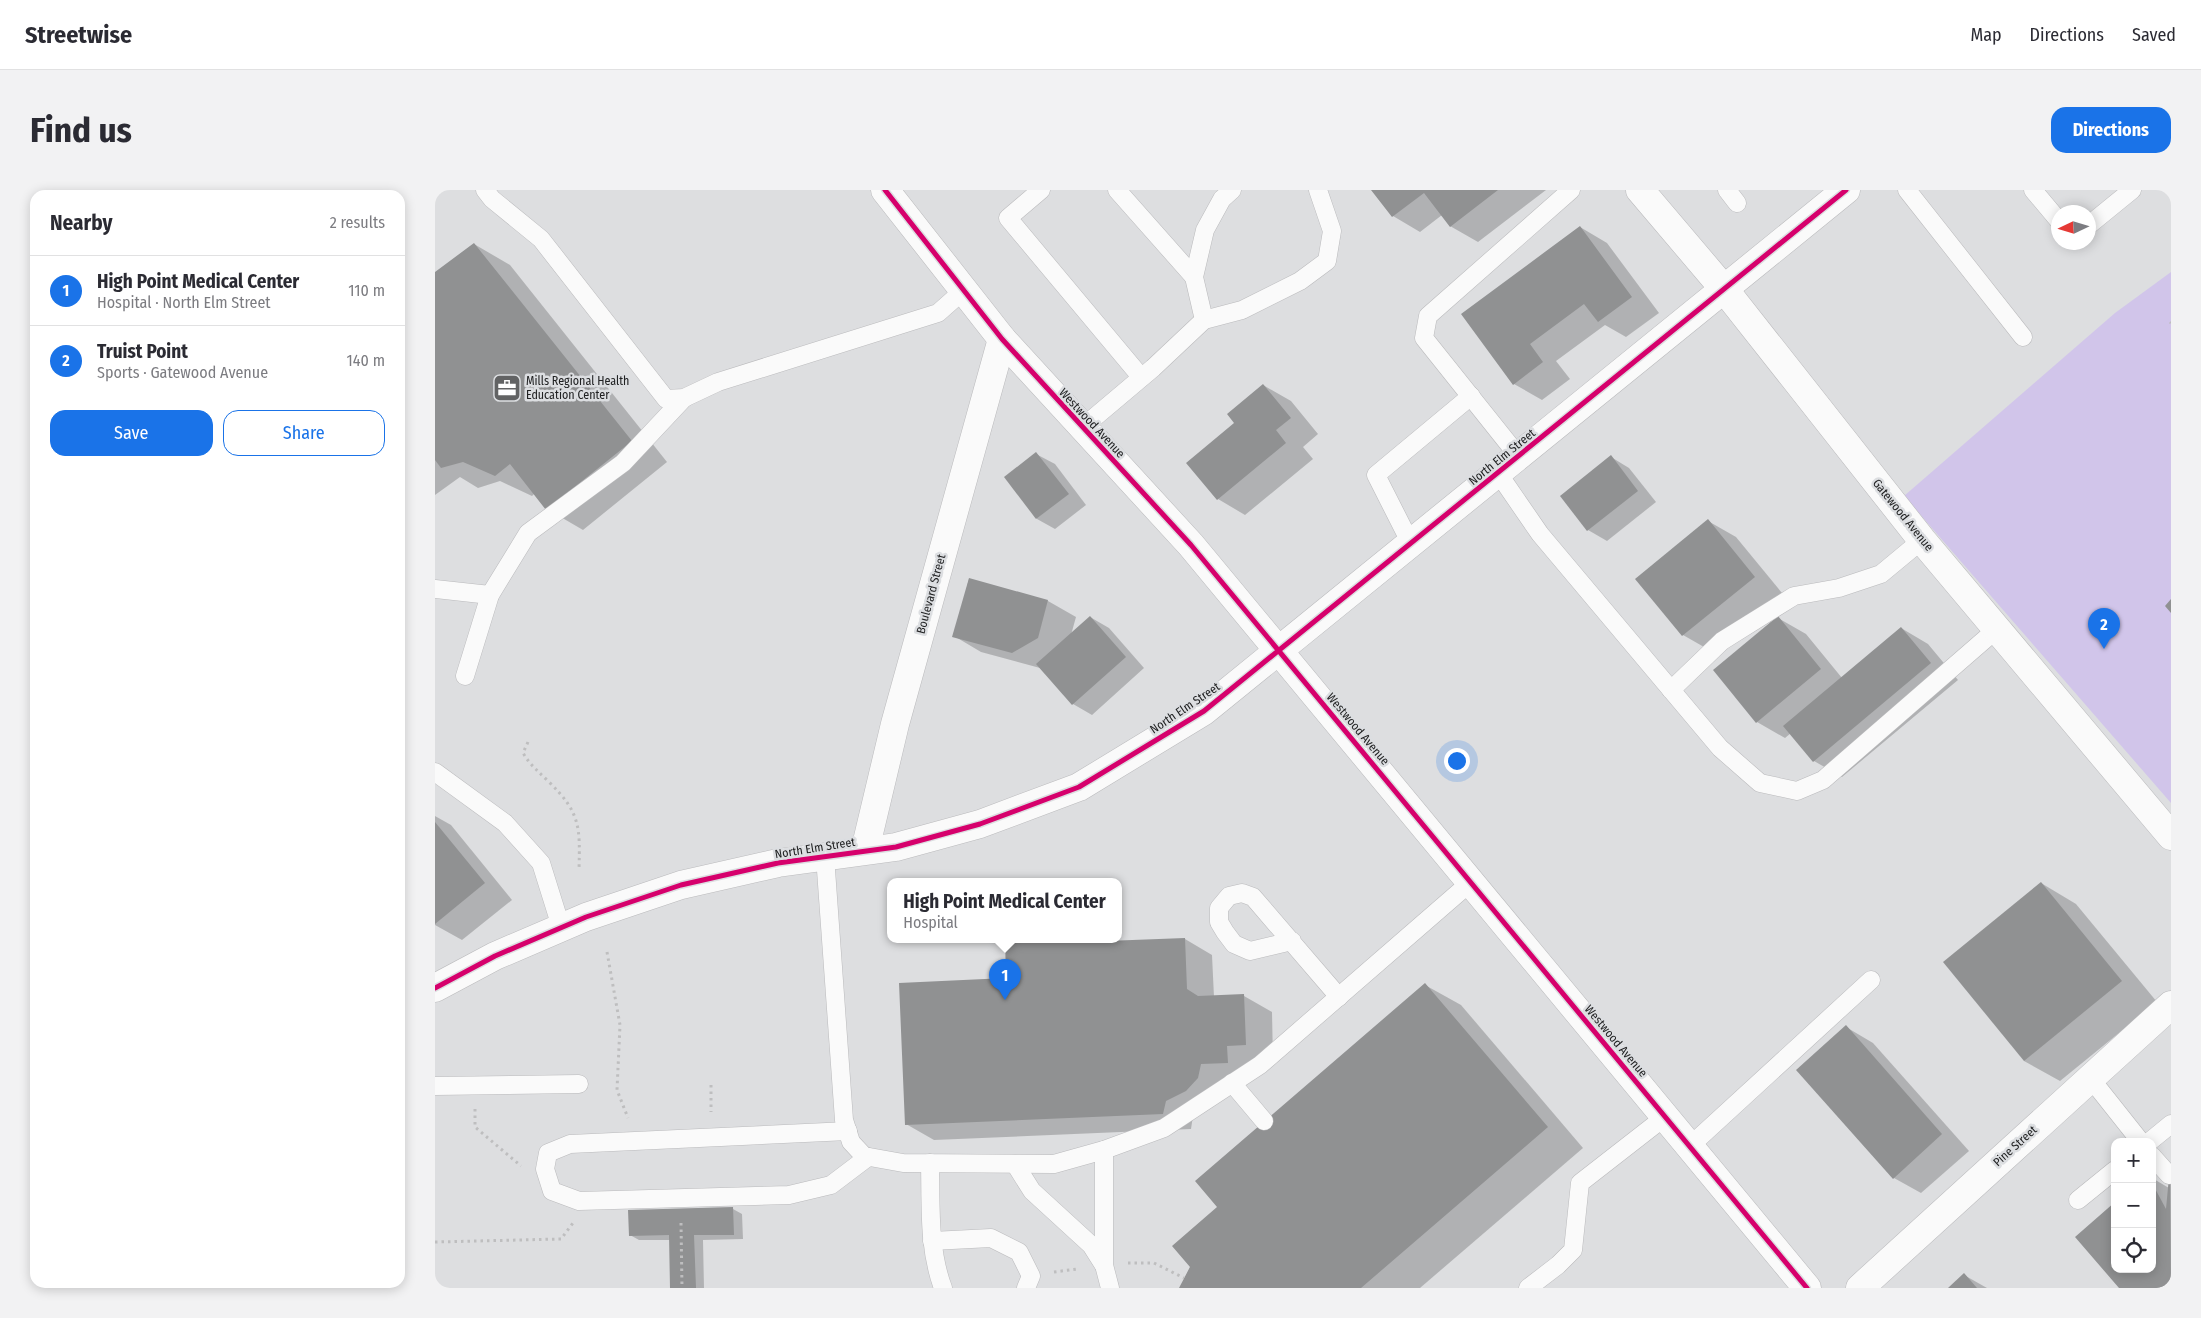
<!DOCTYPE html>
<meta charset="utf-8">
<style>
body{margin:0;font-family:"Fira Sans Condensed",sans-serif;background:#f2f2f3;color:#2b2b33}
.controls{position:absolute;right:15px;bottom:15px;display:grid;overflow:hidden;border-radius:10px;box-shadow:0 2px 12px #0003}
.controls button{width:45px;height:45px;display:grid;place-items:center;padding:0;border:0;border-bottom:1px solid #e1e1e2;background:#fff;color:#2b2b33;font:25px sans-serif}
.compass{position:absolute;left:1616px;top:15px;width:45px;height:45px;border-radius:50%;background:#fff;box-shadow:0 2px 12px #0003;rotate:266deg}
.you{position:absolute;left:1021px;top:570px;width:18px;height:18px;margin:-12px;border:4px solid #fff;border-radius:50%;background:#1a73e8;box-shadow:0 0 0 8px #1a73e833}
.badge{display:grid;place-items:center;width:32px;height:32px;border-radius:50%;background:#1a73e8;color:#fff;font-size:16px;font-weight:700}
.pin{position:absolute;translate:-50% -41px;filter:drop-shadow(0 1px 2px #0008)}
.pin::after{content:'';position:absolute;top:26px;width:18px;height:15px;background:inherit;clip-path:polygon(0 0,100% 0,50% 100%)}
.popup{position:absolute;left:452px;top:688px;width:235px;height:65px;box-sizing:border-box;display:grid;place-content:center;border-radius:10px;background:#fff;filter:drop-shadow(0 1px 4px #0005);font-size:16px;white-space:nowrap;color:#7c7c81}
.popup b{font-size:19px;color:#2b2b33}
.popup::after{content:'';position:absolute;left:50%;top:100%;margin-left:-10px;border:10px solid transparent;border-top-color:#fff}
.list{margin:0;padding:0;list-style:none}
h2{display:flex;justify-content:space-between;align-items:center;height:65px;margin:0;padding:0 20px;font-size:21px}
h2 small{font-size:16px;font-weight:400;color:#7c7c81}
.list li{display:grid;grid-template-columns:32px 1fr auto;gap:15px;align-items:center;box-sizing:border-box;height:70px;padding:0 20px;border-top:1px solid #e1e1e2}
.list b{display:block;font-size:19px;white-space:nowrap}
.list p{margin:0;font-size:16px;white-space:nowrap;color:#7c7c81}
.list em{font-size:16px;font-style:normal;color:#7c7c81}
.actions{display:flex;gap:10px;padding:15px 20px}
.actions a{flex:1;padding:11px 0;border:1px solid #1a73e8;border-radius:15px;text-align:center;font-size:18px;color:#1a73e8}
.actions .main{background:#1a73e8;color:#fff}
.icon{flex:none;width:28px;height:28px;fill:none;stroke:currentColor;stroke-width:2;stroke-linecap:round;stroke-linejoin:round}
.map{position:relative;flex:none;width:1736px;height:1098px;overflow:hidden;border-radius:15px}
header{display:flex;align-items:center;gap:30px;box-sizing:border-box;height:70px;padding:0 25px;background:#fff;border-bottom:1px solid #e1e1e2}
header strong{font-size:24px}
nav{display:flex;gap:28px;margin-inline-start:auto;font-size:18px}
.intro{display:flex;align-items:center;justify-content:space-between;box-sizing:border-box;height:120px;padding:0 30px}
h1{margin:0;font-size:35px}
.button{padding:12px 22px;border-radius:15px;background:#1a73e8;color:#fff;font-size:18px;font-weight:700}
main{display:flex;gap:30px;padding:0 30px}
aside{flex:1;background:#fff;border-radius:15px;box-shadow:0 2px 12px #0003}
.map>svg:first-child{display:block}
.green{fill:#d1c5ea}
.shadow{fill:#0003}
.building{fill:#909192}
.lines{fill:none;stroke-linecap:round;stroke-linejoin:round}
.lane-casing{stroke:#bababc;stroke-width:19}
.street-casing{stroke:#bababc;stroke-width:29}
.secondary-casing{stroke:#bababc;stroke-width:29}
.path{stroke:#bebebf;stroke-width:3;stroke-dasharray:2.5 4;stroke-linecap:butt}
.lane{stroke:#fafafa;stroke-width:18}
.street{stroke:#fafafa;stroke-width:28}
.secondary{stroke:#fafafa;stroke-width:28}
.cycleway-casing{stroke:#dcdee1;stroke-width:8}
.cycleway{stroke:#d6006c;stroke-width:5}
.labels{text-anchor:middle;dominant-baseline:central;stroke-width:5;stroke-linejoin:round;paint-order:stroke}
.poi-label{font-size:12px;fill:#202122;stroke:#dcdee1;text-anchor:start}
.street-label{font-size:12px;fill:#202122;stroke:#dcdee1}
</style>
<header>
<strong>Streetwise</strong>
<nav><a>Map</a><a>Directions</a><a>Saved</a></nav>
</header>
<div class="intro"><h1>Find us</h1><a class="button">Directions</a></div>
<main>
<aside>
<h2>Nearby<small>2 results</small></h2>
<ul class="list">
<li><span class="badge">1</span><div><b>High Point Medical Center</b><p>Hospital · North Elm Street</p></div><em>110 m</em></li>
<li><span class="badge">2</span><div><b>Truist Point</b><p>Sports · Gatewood Avenue</p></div><em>140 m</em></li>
</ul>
<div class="actions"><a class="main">Save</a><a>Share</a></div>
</aside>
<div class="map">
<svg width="1736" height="1098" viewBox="0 0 1736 1098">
<rect width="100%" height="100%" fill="#dddee0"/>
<polygon class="green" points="1736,82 1736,613 1469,306 1680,123"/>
<g class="shadow">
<polygon points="938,0 1111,0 1043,52 1015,36 1007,25 985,42 958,26"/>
<polygon points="1145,37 1172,53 1224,123 1191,147 1170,135 1121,171 1135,189 1107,210 1079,194 1028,125"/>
<polygon points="39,54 75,75 232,272 148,340 112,319 100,303 97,306 65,291 43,298 25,287 0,305 0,84"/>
<polygon points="828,195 856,211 883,244 868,257 878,269 810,325 783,309 801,233"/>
<polygon points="601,264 620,274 651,315 620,339 602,329"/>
<polygon points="1176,267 1194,278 1221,312 1172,351 1153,340"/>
<polygon points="1273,331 1301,347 1347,403 1276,461 1248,445 1202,389"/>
<polygon points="534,389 613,411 641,427 636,445 655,427 674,438 709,478 657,525 638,514 605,478 546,462 519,446"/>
<polygon points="1343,428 1371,444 1407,488 1466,438 1493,454 1523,490 1407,587 1379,571 1356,543 1350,548 1322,532"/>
<polygon points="0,626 16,635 77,710 27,750 0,735"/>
<polygon points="1606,693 1641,714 1722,812 1625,891 1589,871"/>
<polygon points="571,749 671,749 671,752 750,749 777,765 779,807 809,806 837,822 838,870 819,871 820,889 794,890 790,904 778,916 758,926 756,939 499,950 471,934 573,790"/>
<polygon points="990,795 1026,815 1148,958 985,1098 745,1098 784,1017"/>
<polygon points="1411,837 1438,853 1534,961 1486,1003 1459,988"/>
<polygon points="1736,976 1736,1098 1686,1098 1641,1047 1680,1079 1717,1079 1717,988 1734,998"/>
<polygon points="298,1019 307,1024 308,1049 268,1050 269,1098 236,1098 235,1050 204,1050 195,1045 195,1021"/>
<polygon points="1529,1085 1552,1098 1515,1098"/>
</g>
<g class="building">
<polygon points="936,0 1063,0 1015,37 989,3 957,27"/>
<polygon points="1145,36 1197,107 1163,132 1149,114 1095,154 1108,172 1078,195 1026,124"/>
<polygon points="39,53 197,251 111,320 75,274 60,286 28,272 6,278 0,270 0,82"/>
<polygon points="828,194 856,228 841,240 851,253 782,310 751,273 799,233 792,224"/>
<polygon points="601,262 634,304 601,329 569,287"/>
<polygon points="1176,265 1203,301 1152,341 1125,306"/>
<polygon points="1273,329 1320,387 1247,446 1200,389"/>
<polygon points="534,388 613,410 603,448 577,463 517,447"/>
<polygon points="1736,409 1736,423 1730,416"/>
<polygon points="655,426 691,467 637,515 601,474"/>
<polygon points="1343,426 1386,479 1321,533 1278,480"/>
<polygon points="1466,437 1496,473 1378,572 1348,536"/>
<polygon points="0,632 50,693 0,734"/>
<polygon points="1606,692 1687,791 1589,871 1508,772"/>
<polygon points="750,748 752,799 763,806 809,804 811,855 792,856 793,873 766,874 763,888 751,901 731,911 728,924 470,935 464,793 571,788 570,749 644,749 645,752"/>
<polygon points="990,793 1113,937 926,1098 744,1098 755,1077 737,1056 782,1017 760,991"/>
<polygon points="1411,835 1507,944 1458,989 1361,880"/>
<polygon points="1735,976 1736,1098 1684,1098 1640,1047 1680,1012 1680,1079 1717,1079 1717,993 1731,1019"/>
<polygon points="298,1017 299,1045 259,1045 261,1098 235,1098 234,1045 194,1046 193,1020"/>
<polygon points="1529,1083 1542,1098 1513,1098"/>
</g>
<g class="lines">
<defs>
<g id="lane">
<polyline points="50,0 57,9 106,49 231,209 249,208 283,192 503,123 529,100"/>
<polyline points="606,0 573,28 706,187"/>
<polyline points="682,0 759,87"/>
<polyline points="1292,0 1302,13"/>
<polyline points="1472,0 1588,147"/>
<polyline points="1598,0 1624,31"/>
<polyline points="1654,35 1697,0"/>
<polyline points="769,130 759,87 770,40 787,9 797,0"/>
<polyline points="648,237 718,178 769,130 807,120 865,91 892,71 897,41 883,0"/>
<polyline points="1084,267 989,148 993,126 1136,0"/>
<polyline points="1063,283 1105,344 1285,558 1325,593 1362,601 1388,590 1563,438"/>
<polyline points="976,354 941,285 1036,206"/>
<polyline points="0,399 55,405"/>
<polyline points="30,486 55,405 93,343 188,273 249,208"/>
<polyline points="1236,500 1287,451 1359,406 1404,398 1446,384 1487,350"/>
<polyline points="0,582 70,633 106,673 126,737"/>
<polyline points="390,666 409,930 416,952 429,966 468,973 619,974 669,960 729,938 825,875 1037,691"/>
<polyline points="857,751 815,761 799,754 790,742 784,732 784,718 794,706 807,703 818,707 904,807"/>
<polyline points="1656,889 1706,952"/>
<polyline points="797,893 829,931"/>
<polyline points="0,896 144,894"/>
<polyline points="413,941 135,954 113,963 110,979 117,1001 144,1011 354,1005 396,995 433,967"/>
<polyline points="1714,952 1736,934"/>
<polyline points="1255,956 1436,790"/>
<polyline points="669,960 669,1075 675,1098"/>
<polyline points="1717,966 1734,985"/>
<path d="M495,973C496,1015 493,1058 508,1098"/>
<polyline points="580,974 597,1001 656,1055 668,1074"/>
<polyline points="1643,1010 1680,980"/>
<polyline points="497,1051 556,1048 584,1062 596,1086 591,1098"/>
<polyline points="1093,1098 1123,1075 1138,1060 1145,993 1231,926"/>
</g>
<g id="street">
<polyline points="1205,0 1289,99 1487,350 1736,646"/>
<polyline points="430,660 460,534 567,149"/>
<polyline points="1425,1098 1736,815"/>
</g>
<g id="secondary">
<polyline points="450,0 567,149 756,355 1372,1098"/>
<polyline points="0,798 60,766 151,727 246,695 343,673 461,657 545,634 644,597 769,521 1411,0"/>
</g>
</defs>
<use href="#lane" class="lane-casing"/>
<use href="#street" class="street-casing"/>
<use href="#secondary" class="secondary-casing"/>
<g class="path">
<polyline points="1735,132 1736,133"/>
<path d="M93,552L88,563C95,575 104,582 114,592C146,623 145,638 144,680"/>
<polyline points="172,762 185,835 182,900 193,928"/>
<polyline points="276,895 276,922"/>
<polyline points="40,919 40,937 86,976"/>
<polyline points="246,1033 247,1098"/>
<polyline points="0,1052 126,1049 138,1033"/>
<polyline points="693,1073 719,1073 749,1088"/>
<polyline points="619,1082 642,1079"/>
</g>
<use href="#lane" class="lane"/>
<use href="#street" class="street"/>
<use href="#secondary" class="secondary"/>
<defs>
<g id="cycleway">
<polyline points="450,0 567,149 756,355 1372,1098"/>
<polyline points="0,798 60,766 151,727 246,695 343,673 461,657 545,634 644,597 769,521 1411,0"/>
</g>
</defs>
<use href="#cycleway" class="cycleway-casing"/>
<use href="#cycleway" class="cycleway"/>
</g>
<defs>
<symbol id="office-square" viewBox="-11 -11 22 22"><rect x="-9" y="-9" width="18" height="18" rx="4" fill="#626364" stroke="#dcdee1"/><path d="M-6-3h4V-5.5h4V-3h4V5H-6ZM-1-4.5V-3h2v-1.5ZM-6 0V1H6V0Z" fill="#fff"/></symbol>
</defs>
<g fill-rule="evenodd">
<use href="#office-square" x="56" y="182" width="32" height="32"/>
</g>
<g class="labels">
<g class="poi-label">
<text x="91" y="191">Mills Regional Health<tspan x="91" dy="14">Education Center</tspan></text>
</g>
<g class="street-label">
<text transform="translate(657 233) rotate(47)">Westwood Avenue</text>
<text transform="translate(1067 267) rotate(-39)">North Elm Street</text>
<text transform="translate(1468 325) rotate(51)">Gatewood Avenue</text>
<text transform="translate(496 404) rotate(-75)">Boulevard Street</text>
<text transform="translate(750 518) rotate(-34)">North Elm Street</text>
<text transform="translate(923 539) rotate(50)">Westwood Avenue</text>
<text transform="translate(380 658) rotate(-9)">North Elm Street</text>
<text transform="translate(1181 851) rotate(50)">Westwood Avenue</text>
<text transform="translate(1580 956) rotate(-42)">Pine Street</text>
</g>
</g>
</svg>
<div class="controls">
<button>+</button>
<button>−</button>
<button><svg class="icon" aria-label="locate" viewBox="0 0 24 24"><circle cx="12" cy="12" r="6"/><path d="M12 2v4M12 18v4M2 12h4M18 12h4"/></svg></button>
</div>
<svg class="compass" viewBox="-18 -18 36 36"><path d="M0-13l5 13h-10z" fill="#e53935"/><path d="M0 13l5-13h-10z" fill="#7c7c81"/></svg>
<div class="you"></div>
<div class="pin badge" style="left:570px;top:810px">1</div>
<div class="popup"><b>High Point Medical Center</b>Hospital</div>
<div class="pin badge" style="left:1669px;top:459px">2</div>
</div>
</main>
